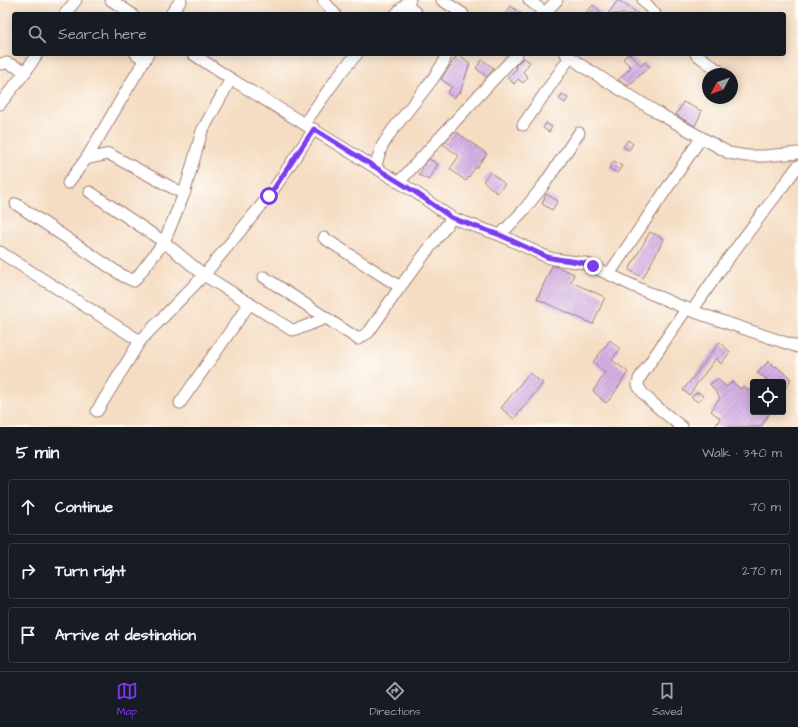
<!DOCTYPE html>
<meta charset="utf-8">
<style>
body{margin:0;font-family:"Architects Daughter",sans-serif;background:#20242c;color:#f1f3f6}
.controls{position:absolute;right:12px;bottom:12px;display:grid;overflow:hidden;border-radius:4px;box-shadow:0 2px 10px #0003}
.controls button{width:36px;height:36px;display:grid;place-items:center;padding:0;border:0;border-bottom:1px solid #363941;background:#171b24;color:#f1f3f6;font:20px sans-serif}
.compass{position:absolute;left:702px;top:68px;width:36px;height:36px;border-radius:50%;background:#171b24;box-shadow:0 2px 10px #0003;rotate:229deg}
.stop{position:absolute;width:12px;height:12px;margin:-9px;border:3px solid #7c3aed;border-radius:50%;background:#fff}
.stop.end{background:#7c3aed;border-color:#fff;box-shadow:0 1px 4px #0008}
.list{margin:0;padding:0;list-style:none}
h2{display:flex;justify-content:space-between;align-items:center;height:52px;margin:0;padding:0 16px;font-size:17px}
h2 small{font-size:13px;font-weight:400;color:#9ea1a6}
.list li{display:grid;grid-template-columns:26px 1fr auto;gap:12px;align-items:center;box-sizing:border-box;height:56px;margin:0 8px 8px;padding:0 8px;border:1px solid #363941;border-radius:4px}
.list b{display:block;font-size:15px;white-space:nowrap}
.list em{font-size:13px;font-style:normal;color:#9ea1a6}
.icon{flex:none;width:22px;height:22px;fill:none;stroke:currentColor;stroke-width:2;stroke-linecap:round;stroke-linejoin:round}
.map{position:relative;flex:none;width:798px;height:427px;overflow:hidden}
.search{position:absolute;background:#171b24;box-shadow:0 2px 10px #0003;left:12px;right:12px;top:12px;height:44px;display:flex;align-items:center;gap:10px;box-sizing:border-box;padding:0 14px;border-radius:4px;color:#9ea1a6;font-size:15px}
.sheet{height:244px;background:#171b24}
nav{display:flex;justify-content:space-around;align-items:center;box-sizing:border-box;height:56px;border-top:1px solid #363941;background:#171b24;font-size:11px;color:#9ea1a6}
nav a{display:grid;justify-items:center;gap:2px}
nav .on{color:#7c3aed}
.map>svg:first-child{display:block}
.building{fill:url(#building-hatch)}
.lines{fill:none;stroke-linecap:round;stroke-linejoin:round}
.minor-casing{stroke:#a07e77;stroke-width:13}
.minor{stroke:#fff;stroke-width:11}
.route{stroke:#7c3aed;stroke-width:5}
</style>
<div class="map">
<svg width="798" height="427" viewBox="0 0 798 427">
<defs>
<pattern id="building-hatch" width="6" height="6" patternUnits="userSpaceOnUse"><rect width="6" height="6" fill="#d4b1e5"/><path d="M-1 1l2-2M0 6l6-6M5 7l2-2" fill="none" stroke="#ae8fba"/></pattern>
</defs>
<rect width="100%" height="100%" fill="#fdfcf7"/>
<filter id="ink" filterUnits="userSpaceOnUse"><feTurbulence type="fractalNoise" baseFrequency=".025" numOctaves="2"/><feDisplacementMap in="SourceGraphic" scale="8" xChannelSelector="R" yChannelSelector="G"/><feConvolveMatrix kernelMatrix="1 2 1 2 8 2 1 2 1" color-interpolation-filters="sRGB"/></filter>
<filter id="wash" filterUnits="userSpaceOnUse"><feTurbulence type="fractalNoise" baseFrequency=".012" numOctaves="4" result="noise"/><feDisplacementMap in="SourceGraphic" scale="16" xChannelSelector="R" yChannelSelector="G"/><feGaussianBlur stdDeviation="0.9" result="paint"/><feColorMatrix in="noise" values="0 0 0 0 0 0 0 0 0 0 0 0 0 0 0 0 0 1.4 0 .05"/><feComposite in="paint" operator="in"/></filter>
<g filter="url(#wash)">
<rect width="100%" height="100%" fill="#f5ddc3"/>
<g id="blocks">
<g class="building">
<polygon points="618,0 639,14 608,14"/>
<polygon points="593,5 603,14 585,14"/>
<polygon points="511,6 522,14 505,14"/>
<polygon points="458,54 470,63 460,93 459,92 454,98 447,93 452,87 441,79"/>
<polygon points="628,54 630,54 641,66 645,62 649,67 628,86 618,80 631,67 623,59"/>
<polygon points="524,58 530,62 523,72 528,77 523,83 518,79 514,84 508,78 517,68 515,66 522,59"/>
<polygon points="482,60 494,68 487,77 476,68"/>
<polygon points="562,94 568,98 565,103 559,99"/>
<polygon points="683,102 702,111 695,126 676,115"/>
<polygon points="546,123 552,127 549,132 543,128"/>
<polygon points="455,131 487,154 476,168 475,168 466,181 450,169 459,156 443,144"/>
<polygon points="628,140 633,144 629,150 623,147"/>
<polygon points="429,159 438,164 429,180 419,175 425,164"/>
<polygon points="614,161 622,166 617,173 609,168"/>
<polygon points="490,172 505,184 497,193 483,181"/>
<polygon points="546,194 558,201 552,210 542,204"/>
<polygon points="650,232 664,239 643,278 629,270"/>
<polygon points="552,266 558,267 574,274 571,282 605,297 593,324 537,299"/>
<polygon points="610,340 620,349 612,360 628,372 611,398 606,403 593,391 605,373 593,362"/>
<polygon points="720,342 730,352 721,364 716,358 689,395 683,390"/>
<polygon points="769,361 775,367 776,366 791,379 783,392 783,382 765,382 767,379 757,373"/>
<polygon points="529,373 543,383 514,419 501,408"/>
<polygon points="718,379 726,387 732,382 741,389 743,386 753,393 753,412 770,412 761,427 715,427 720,418 711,411 720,398 710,384"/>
<polygon points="698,392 703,396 698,402 691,397"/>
</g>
</g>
</g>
<g filter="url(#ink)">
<use href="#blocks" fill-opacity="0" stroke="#a07e77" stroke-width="1"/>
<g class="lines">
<defs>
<g id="minor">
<polyline points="111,0 132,14"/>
<polyline points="323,0 335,14"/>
<polyline points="442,0 463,14"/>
<polyline points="529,0 545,13"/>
<polyline points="643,0 655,14"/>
<polyline points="406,4 417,14"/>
<polyline points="65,14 76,0"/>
<polyline points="171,14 181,0"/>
<polyline points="396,14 410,0"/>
<polyline points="544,14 557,0"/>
<polyline points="136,54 145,60"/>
<polyline points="193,54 231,79 415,192 452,218 500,235 547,257 554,259 585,263 640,289 692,311 798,347"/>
<polyline points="566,54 584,67 658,113 729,153 746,156 764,156 798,153"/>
<polyline points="696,54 723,74"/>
<polyline points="0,64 7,63 26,71"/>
<polyline points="0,104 26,71 37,54"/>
<polyline points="304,124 342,71 357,54"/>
<polyline points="523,125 570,57"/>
<polyline points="86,159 148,54"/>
<polyline points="375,167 382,146 391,132 432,80 444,62 446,54"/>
<polyline points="399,182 517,54"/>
<polyline points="68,183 86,159 109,154 184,194"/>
<polyline points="90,192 164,242 204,275 292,330 301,328 326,318"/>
<polyline points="16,204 123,276 134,281 164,242 184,194 202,131 231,79"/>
<polyline points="500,235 523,211 543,186 579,133"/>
<polyline points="324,238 400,287"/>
<polyline points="0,252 140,341"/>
<polyline points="609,274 701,138"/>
<polyline points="264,277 358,339 369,332 400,287 452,218"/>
<polyline points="692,311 725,263 798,166"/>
<polyline points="180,403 250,303"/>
<polyline points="97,411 140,341 204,275 269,196 314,129"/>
<path d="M682,427C673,420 640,395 638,385C638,384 639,380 639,379L687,308"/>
</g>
</defs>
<use href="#minor" class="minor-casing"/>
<use href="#minor" class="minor"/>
</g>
</g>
<g class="lines" filter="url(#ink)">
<path class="route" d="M269,196L314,129L415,192L452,218L500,235L547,257C562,261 578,260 593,266"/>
</g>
</svg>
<div class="controls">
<button><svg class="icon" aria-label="locate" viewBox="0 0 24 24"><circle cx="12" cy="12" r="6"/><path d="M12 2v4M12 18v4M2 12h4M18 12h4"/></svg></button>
</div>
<svg class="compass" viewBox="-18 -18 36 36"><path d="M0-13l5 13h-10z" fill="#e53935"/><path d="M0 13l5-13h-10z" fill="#9ea1a6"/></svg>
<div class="stop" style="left:269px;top:196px"></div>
<div class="stop end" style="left:593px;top:266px"></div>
<div class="search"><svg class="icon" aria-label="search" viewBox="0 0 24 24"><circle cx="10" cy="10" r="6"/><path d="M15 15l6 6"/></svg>Search here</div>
</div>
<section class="sheet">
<h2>5 min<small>Walk · 340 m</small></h2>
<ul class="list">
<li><svg class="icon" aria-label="ahead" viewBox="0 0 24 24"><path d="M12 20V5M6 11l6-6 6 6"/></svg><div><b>Continue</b></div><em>70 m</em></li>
<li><svg class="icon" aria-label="right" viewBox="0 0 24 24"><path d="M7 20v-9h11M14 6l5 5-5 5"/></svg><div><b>Turn right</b></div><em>270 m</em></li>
<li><svg class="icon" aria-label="arrive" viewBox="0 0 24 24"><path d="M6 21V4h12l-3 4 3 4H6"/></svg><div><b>Arrive at destination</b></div></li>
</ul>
</section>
<nav>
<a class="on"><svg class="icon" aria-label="map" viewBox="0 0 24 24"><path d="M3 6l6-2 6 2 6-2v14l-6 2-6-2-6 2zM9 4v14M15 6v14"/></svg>Map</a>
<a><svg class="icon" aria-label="directions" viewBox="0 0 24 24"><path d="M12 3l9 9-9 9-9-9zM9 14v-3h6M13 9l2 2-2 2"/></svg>Directions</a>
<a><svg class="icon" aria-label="saved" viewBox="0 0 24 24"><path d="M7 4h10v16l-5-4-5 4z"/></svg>Saved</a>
</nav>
